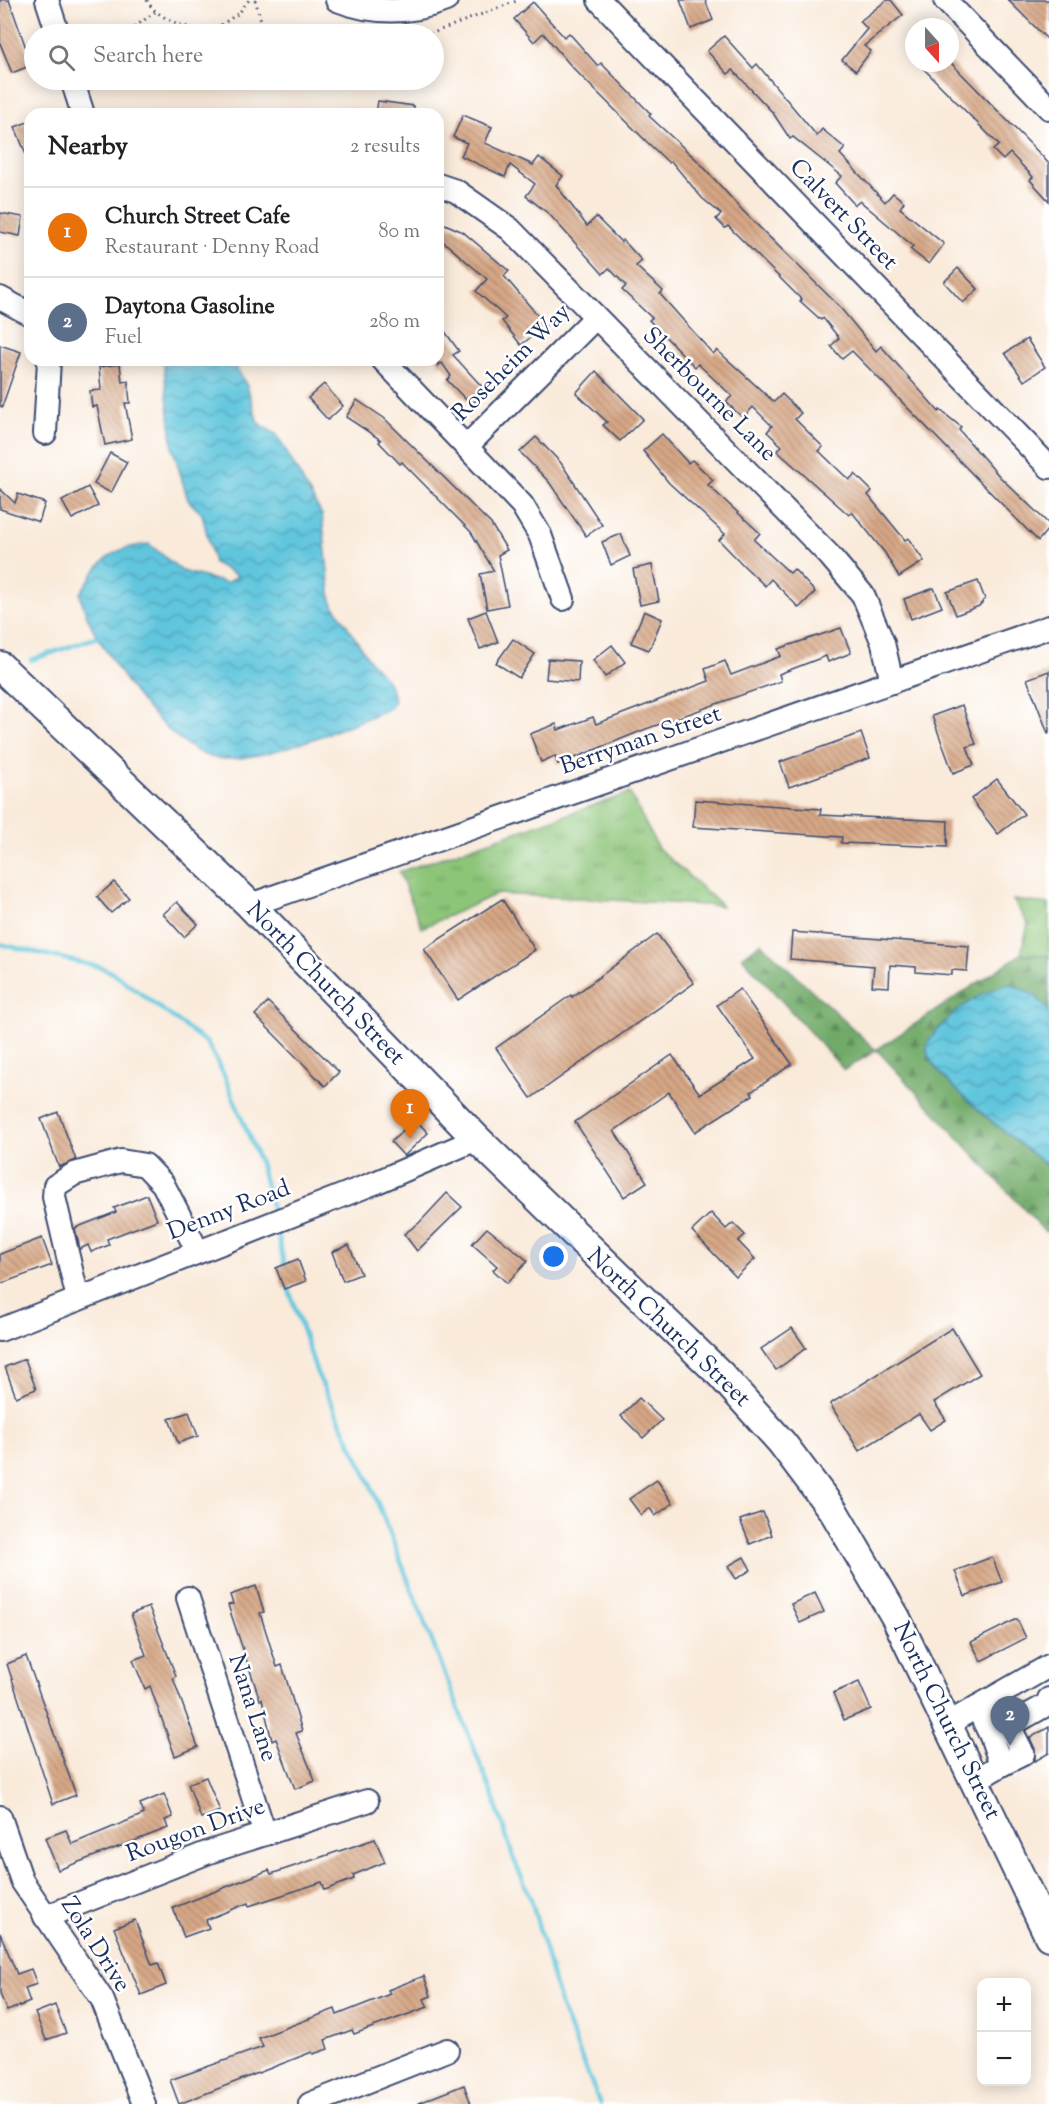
<!DOCTYPE html>
<meta charset="utf-8">
<style>
body{margin:0;font-family:"Sorts Mill Goudy",serif;background:#f2f2f2;color:#202124}
.controls{position:absolute;right:18px;bottom:18px;display:grid;overflow:hidden;border-radius:12px;box-shadow:0 3px 15px #0003}
.controls button{width:54px;height:54px;display:grid;place-items:center;padding:0;border:0;border-bottom:2px solid #e0e0e0;background:#fff;color:#202124;font:30px sans-serif}
.compass{position:absolute;left:905px;top:18px;width:54px;height:54px;border-radius:50%;background:#fff;box-shadow:0 3px 15px #0003;rotate:159deg}
.you{position:absolute;left:554px;top:1257px;width:21px;height:21px;margin:-15px;border:4px solid #fff;border-radius:50%;background:#1a73e8;box-shadow:0 0 0 9px #1a73e833}
.badge{display:grid;place-items:center;width:39px;height:39px;border-radius:50%;background:#db2777;color:#fff;font-size:20px;font-weight:700}
.pin{position:absolute;translate:-50% -50px;filter:drop-shadow(0 2px 3px #0008)}
.pin::after{content:'';position:absolute;top:32px;width:21px;height:18px;background:inherit;clip-path:polygon(0 0,100% 0,50% 100%)}
.list{margin:0;padding:0;list-style:none}
h2{display:flex;justify-content:space-between;align-items:center;height:78px;margin:0;padding:0 24px;font-size:26px}
h2 small{font-size:20px;font-weight:400;color:#757577}
.list li{display:grid;grid-template-columns:39px 1fr auto;gap:18px;align-items:center;box-sizing:border-box;height:90px;padding:0 24px;border-top:2px solid #e0e0e0}
.list b{display:block;font-size:22px;white-space:nowrap}
.list p{margin:0;font-size:20px;white-space:nowrap;color:#757577}
.list em{font-size:20px;font-style:normal;color:#757577}
.icon{flex:none;width:33px;height:33px;fill:none;stroke:currentColor;stroke-width:2;stroke-linecap:round;stroke-linejoin:round}
.map{position:relative;flex:none;width:1049px;height:2104px;overflow:hidden}
.search{position:absolute;background:#fff;box-shadow:0 3px 15px #0003;left:24px;top:24px;width:420px;height:66px;display:flex;align-items:center;gap:15px;box-sizing:border-box;padding:0 21px;border-radius:33px;color:#757577;font-size:22px}
.panel{position:absolute;background:#fff;box-shadow:0 3px 15px #0003;left:24px;top:108px;width:420px;height:258px;border-radius:18px}
.map>svg:first-child{display:block}
.grass{fill:url(#grass-tufts);stroke:#547a6b;stroke-width:1.5}
.forest{fill:url(#forest-firs);stroke:#466c63;stroke-width:1.5}
.water{fill:url(#water-waves);stroke:#3e7a9e;stroke-width:1.5}
.lines{fill:none;stroke-linecap:round;stroke-linejoin:round}
.stream{stroke:#60c6dd;stroke-width:4.5}
.building{fill:url(#building-back-hatch)}
.minor-casing{stroke:#3c4b71;stroke-width:26}
.major-casing{stroke:#3c4b71;stroke-width:32}
.path{stroke:#3c4b71;stroke-width:3;stroke-dasharray:1.5 4.5;stroke-linecap:butt}
.minor{stroke:#fff;stroke-width:22}
.major{stroke:#fff;stroke-width:28}
.labels{text-anchor:middle;dominant-baseline:central;stroke-width:5;stroke-linejoin:round;paint-order:stroke}
.street-label{font-size:24px;fill:#1b2f5e;stroke:#fff}
</style>
<div class="map">
<svg width="1049" height="2104" viewBox="0 0 1049 2104">
<defs>
<pattern id="grass-tufts" width="24" height="20" patternUnits="userSpaceOnUse" patternTransform="scale(1.5)"><rect width="24" height="20" fill="#8cc478"/><path d="M3 7l-1-3M5 7V3M7 7l1-3M15 17l-1-3M17 17v-4M19 17l1-3" fill="none" stroke="#72a066"/></pattern>
<pattern id="forest-firs" width="22" height="20" patternUnits="userSpaceOnUse" patternTransform="scale(1.5)"><rect width="22" height="20" fill="#71aa68"/><path d="M5 1l3.5 6h-7zM16 11l3.5 6h-7z" fill="#5c8b59"/></pattern>
<pattern id="water-waves" width="16" height="10" patternUnits="userSpaceOnUse" patternTransform="scale(1.5)"><rect width="16" height="10" fill="#60c6dd"/><path d="M0 5q4-4 8 0t8 0" fill="none" stroke="#4ea1b6"/></pattern>
<pattern id="building-back-hatch" width="6" height="6" patternUnits="userSpaceOnUse" patternTransform="scale(1.5)"><rect width="6" height="6" fill="#d7a785"/><path d="M-1 5l2 2M0 0l6 6M5-1l2 2" fill="none" stroke="#ae8870"/></pattern>
</defs>
<rect width="100%" height="100%" fill="#fff"/>
<filter id="ink" filterUnits="userSpaceOnUse"><feTurbulence type="fractalNoise" baseFrequency=".0167" numOctaves="2"/><feDisplacementMap in="SourceGraphic" scale="12" xChannelSelector="R" yChannelSelector="G"/><feConvolveMatrix kernelMatrix="1 2 1 2 8 2 1 2 1" color-interpolation-filters="sRGB"/></filter>
<filter id="wash" filterUnits="userSpaceOnUse"><feTurbulence type="fractalNoise" baseFrequency=".008" numOctaves="4" result="noise"/><feDisplacementMap in="SourceGraphic" scale="24" xChannelSelector="R" yChannelSelector="G"/><feGaussianBlur stdDeviation="1.35" result="paint"/><feColorMatrix in="noise" values="0 0 0 0 0 0 0 0 0 0 0 0 0 0 0 0 0 1.4 0 .05"/><feComposite in="paint" operator="in"/></filter>
<g filter="url(#wash)">
<rect width="100%" height="100%" fill="#f9eada"/>
<g class="grass">
<polygon points="630,793 658,848 722,906 497,894 422,928 399,872"/>
<polygon points="1013,900 1049,904 1049,956 1021,954 1028,924"/>
</g>
<path class="forest" d="M761,943L876,1050L1021,954L1049,956V1012L1036,996L929,1059C962,1101 1007,1134 1049,1167V1232L1044,1231L877,1050L844,1070L742,957Z"/>
<g class="water">
<path d="M163,360H232L247,386L258,423L277,435L322,515L331,601L370,661L387,680L392,691L394,701L390,708C351,725 256,766 215,758C183,752 138,701 121,674C105,648 86,624 80,593C103,560 106,549 149,544L182,571L226,583L238,576L214,563L202,514L188,500L173,449Z"/>
<path d="M1011,984L1036,996L1049,1012V1167C1028,1150 925,1073 927,1049C927,1037 940,1028 947,1020C964,1003 988,989 1011,984Z"/>
</g>
<g class="lines">
<g class="stream">
<polyline points="31,660 103,635"/>
<polyline points="0,944 100,967 113,973 207,1043 224,1075 260,1163 274,1217"/>
<polyline points="277,1228 285,1270"/>
<polyline points="287,1284 317,1373 370,1483 495,1802 515,1862 531,1899 561,2007 600,2104"/>
</g>
</g>
<g id="blocks">
<g class="building">
<polygon points="0,0 9,0 32,65 12,73 0,43"/>
<polygon points="680,0 705,0 713,20 691,29"/>
<polygon points="887,0 891,0 903,15 864,46 871,51 856,71 842,60 867,29 860,21"/>
<polygon points="1008,0 1049,0 1049,41"/>
<polygon points="533,2 564,37 569,33 598,66 601,63 651,114 649,116 699,162 743,211 838,305 876,351 881,346 939,412 940,410 961,427 959,430 1000,477 1049,524 1049,528 1038,541 852,351 842,359 831,346 839,338 823,318 821,320 800,301 802,300 728,226 725,228 716,219 721,214 702,198 671,161 669,163 647,142 572,67 543,33 534,42 514,19"/>
<polygon points="724,36 753,68 757,64 817,136 822,129 845,148 840,154 885,202 893,193 904,202 900,208 944,244 929,264 910,249 913,246 860,201 855,205 835,183 842,176 793,137 790,139 773,113 733,70 728,74 707,51"/>
<polygon points="918,63 951,63 1042,156 1049,164 1049,201 1030,180 1033,177 1010,153 1003,160 993,150 999,145"/>
<polygon points="378,101 414,106 414,114 376,114"/>
<polygon points="463,115 492,127 485,143 533,165 539,157 563,176 556,185 587,226 596,217 621,242 623,240 642,261 636,266 663,291 660,294 713,354 717,350 774,402 782,394 801,413 795,419 823,447 819,451 849,480 855,474 872,491 868,495 905,540 908,538 924,561 899,577 885,553 852,512 849,515 777,451 782,446 767,432 772,426 753,407 743,418 726,402 732,396 698,364 695,367 649,320 652,318 622,290 626,286 609,268 603,274 549,214 526,196 535,184 510,165 505,177 461,156 467,143 453,137"/>
<polygon points="30,121 30,162 29,162 15,127"/>
<polygon points="0,213 23,217 20,236 0,232"/>
<polygon points="438,221 463,232 509,271 504,276 546,325 521,345 502,321 506,318 476,291 487,279 438,237"/>
<polygon points="958,268 978,289 963,303 944,282"/>
<polygon points="438,322 459,351 453,355 486,391 471,405 447,380 451,376 442,363 438,366"/>
<polygon points="1027,339 1045,367 1024,381 1005,353"/>
<polygon points="0,345 21,352 2,407 0,406"/>
<polygon points="120,364 122,382 128,381 130,403 125,403 132,439 105,445 97,406 92,407 90,391 101,390 99,367"/>
<polygon points="596,371 643,419 620,441 603,425 607,422 576,393"/>
<polygon points="324,384 343,406 328,420 308,398"/>
<polygon points="357,400 384,418 491,524 507,550 498,555 508,605 487,609 480,574 494,571 471,532 402,462 400,464 379,442 381,440 346,417"/>
<polygon points="662,434 688,463 692,460 713,480 708,485 760,533 754,540 790,573 794,569 815,592 799,608 771,579 765,586 745,567 719,540 725,534 669,483 643,451"/>
<polygon points="536,437 561,463 602,525 586,536 549,482 520,452"/>
<polygon points="110,453 127,462 111,493 94,484"/>
<polygon points="88,487 98,506 72,519 62,501"/>
<polygon points="0,489 15,503 18,494 45,503 39,522 0,509"/>
<polygon points="621,534 630,556 611,565 602,542"/>
<polygon points="652,565 659,601 640,605 633,569"/>
<polygon points="978,581 985,599 979,606 956,615 947,592"/>
<polygon points="934,588 942,607 911,619 904,599"/>
<polygon points="486,611 498,642 480,649 468,618"/>
<polygon points="644,611 662,619 649,650 631,643"/>
<polygon points="841,628 851,653 828,662 826,656 779,674 781,681 646,729 577,757 558,764 555,756 541,762 530,734 556,724 558,730 593,717 596,724 709,681 705,669 725,661 731,675 781,656 778,649"/>
<polygon points="513,639 535,654 519,678 496,663"/>
<polygon points="612,645 625,662 605,677 593,660"/>
<polygon points="548,659 579,661 578,682 546,679"/>
<polygon points="1049,671 1049,733 1048,733 1027,679"/>
<polygon points="962,705 976,744 967,747 974,765 953,773 932,716"/>
<polygon points="861,733 870,758 789,787 780,762"/>
<polygon points="997,779 1024,814 998,834 971,799"/>
<polygon points="695,800 821,809 820,815 948,821 947,847 841,843 842,837 693,827"/>
<polygon points="114,882 129,898 111,913 97,897"/>
<polygon points="502,899 535,950 458,1000 424,949"/>
<polygon points="177,902 198,924 184,937 163,914"/>
<polygon points="792,932 969,946 967,971 952,970 952,975 916,972 916,967 890,965 889,987 872,986 874,966 790,959"/>
<polygon points="657,934 694,983 531,1098 496,1048 571,995 572,997"/>
<polygon points="740,989 792,1064 751,1092 753,1095 695,1132 669,1092 614,1131 647,1182 624,1197 575,1122 672,1055 700,1094 755,1059 717,1005"/>
<polygon points="268,1002 339,1072 325,1086 255,1015"/>
<polygon points="58,1112 76,1160 59,1167 41,1119"/>
<polygon points="415,1119 428,1133 404,1156 391,1142"/>
<polygon points="447,1193 462,1207 417,1251 404,1234 419,1223"/>
<polygon points="147,1195 157,1220 107,1239 109,1245 91,1252 88,1245 80,1249 75,1228 116,1212 114,1208"/>
<polygon points="711,1213 726,1229 733,1223 745,1235 738,1241 755,1259 736,1277 692,1231"/>
<polygon points="487,1228 528,1261 507,1283 493,1270 497,1266 472,1244"/>
<polygon points="42,1238 52,1265 0,1284 0,1254"/>
<polygon points="349,1245 361,1274 343,1281 332,1252"/>
<polygon points="298,1259 306,1281 284,1289 276,1268"/>
<polygon points="792,1328 806,1348 776,1370 761,1349"/>
<polygon points="952,1328 980,1374 934,1402 946,1420 930,1430 919,1414 859,1451 830,1404"/>
<polygon points="25,1359 36,1389 16,1397 5,1367"/>
<polygon points="639,1398 662,1420 643,1438 621,1416"/>
<polygon points="189,1412 198,1436 178,1443 169,1419"/>
<polygon points="657,1480 673,1503 655,1516 650,1508 641,1515 629,1499"/>
<polygon points="763,1512 772,1535 750,1544 740,1520"/>
<polygon points="744,1557 751,1570 736,1579 728,1566"/>
<polygon points="992,1557 1002,1582 965,1596 955,1571"/>
<polygon points="256,1586 264,1612 260,1613 277,1667 282,1665 302,1731 296,1733 315,1781 295,1789 276,1739 272,1741 262,1699 260,1700 228,1605 233,1604 230,1595"/>
<polygon points="815,1593 824,1612 800,1623 791,1604"/>
<polygon points="149,1607 176,1676 173,1678 198,1747 175,1756 150,1686 145,1689 133,1660 146,1655 131,1614"/>
<polygon points="1017,1619 1026,1638 981,1661 971,1642"/>
<polygon points="26,1656 76,1795 53,1804 7,1664"/>
<polygon points="859,1682 871,1709 844,1720 833,1693"/>
<polygon points="1049,1727 1049,1753 1035,1761 1035,1749 1030,1738"/>
<polygon points="206,1777 220,1811 201,1818 188,1784"/>
<polygon points="164,1794 173,1817 165,1820 168,1828 58,1870 45,1838 66,1830 72,1844 144,1814 140,1804"/>
<polygon points="375,1839 385,1862 353,1875 354,1879 325,1890 322,1882 249,1906 248,1903 206,1920 209,1928 184,1937 173,1908 269,1870 271,1874"/>
<polygon points="135,1920 152,1965 158,1963 166,1985 141,1995 114,1928"/>
<polygon points="0,1933 17,1974 31,1969 37,1984 25,1988 30,2002 7,2011 0,1994"/>
<polygon points="424,1976 431,1996 424,1999 428,2007 354,2034 352,2030 325,2040 328,2049 313,2054 312,2052 179,2104 170,2080 263,2047 259,2038 335,2009 337,2015 390,1994 388,1990"/>
<polygon points="55,2005 66,2033 46,2040 35,2013"/>
<polygon points="464,2085 471,2104 418,2104 418,2103"/>
</g>
</g>
</g>
<g filter="url(#ink)">
<use href="#blocks" fill-opacity="0" stroke="#3c4b71" stroke-width="1.5"/>
<g class="lines">
<defs>
<g id="minor">
<polyline points="47,0 58,34"/>
<path d="M337,0C372,14 411,14 446,0"/>
<polyline points="599,0 1049,467"/>
<polyline points="945,0 1049,108"/>
<polyline points="72,80 83,114"/>
<polyline points="438,185 456,191 510,229 829,555 863,595 883,643 892,682"/>
<polyline points="0,298 30,314"/>
<polyline points="383,360 522,505 540,535 563,599"/>
<polyline points="45,433 49,360"/>
<polyline points="467,446 595,318"/>
<polyline points="250,905 1049,627"/>
<polyline points="78,1299 54,1197 55,1186 74,1174 121,1161 145,1165 163,1184 198,1252"/>
<polyline points="0,1330 377,1182 477,1139"/>
<polyline points="188,1598 265,1834"/>
<polyline points="977,1707 991,1736 1048,1704 1049,1699"/>
<polyline points="947,1724 1049,1666"/>
<polyline points="1001,1765 1023,1754 1010,1727"/>
<polyline points="974,1781 1001,1765 991,1736"/>
<polyline points="0,1817 22,1881 102,1999 144,2104"/>
<polyline points="45,1917 209,1852 367,1801"/>
<polyline points="310,2104 447,2050"/>
</g>
<polyline id="major" points="0,666 250,905 477,1139 721,1375 782,1443 834,1512 896,1618 1049,1936"/>
</defs>
<use href="#minor" class="minor-casing"/>
<use href="#major" class="major-casing"/>
<g class="path">
<path d="M147,0C154,17 189,31 208,30C229,28 242,22 262,34"/>
<polyline points="255,0 265,34"/>
<polyline points="221,25 239,13 249,0"/>
<polyline points="199,30 209,34"/>
<polyline points="125,34 155,12"/>
<polyline points="430,34 519,0"/>
</g>
<use href="#minor" class="minor"/>
<use href="#major" class="major"/>
</g>
</g>
<g class="labels">
<g class="street-label">
<text transform="translate(843 215) rotate(46)">Calvert Street</text>
<text transform="translate(512 363) rotate(-45)">Roseheim Way</text>
<text transform="translate(709 395) rotate(45)">Sherbourne Lane</text>
<text transform="translate(641 741) rotate(-19)">Berryman Street</text>
<text transform="translate(325 984) rotate(46)">North Church Street</text>
<text transform="translate(229 1211) rotate(-21)">Denny Road</text>
<text transform="translate(668 1328) rotate(44)">North Church Street</text>
<text transform="translate(252 1708) rotate(72)">Nana Lane</text>
<text transform="translate(946 1721) rotate(64)">North Church Street</text>
<text transform="translate(196 1831) rotate(-20)">Rougon Drive</text>
<text transform="translate(95 1945) rotate(57)">Zola Drive</text>
</g>
</g>
</svg>
<div class="controls">
<button>+</button>
<button>−</button>
</div>
<svg class="compass" viewBox="-18 -18 36 36"><path d="M0-13l5 13h-10z" fill="#e53935"/><path d="M0 13l5-13h-10z" fill="#757577"/></svg>
<div class="you"></div>
<div class="pin badge" style="left:410px;top:1139px;background:#e8710a">1</div>
<div class="pin badge" style="left:1010px;top:1746px;background:#5c6f8a">2</div>
<div class="search"><svg class="icon" aria-label="search" viewBox="0 0 24 24"><circle cx="10" cy="10" r="6"/><path d="M15 15l6 6"/></svg>Search here</div>
<section class="panel">
<h2>Nearby<small>2 results</small></h2>
<ul class="list">
<li><span class="badge" style="background:#e8710a">1</span><div><b>Church Street Cafe</b><p>Restaurant · Denny Road</p></div><em>80 m</em></li>
<li><span class="badge" style="background:#5c6f8a">2</span><div><b>Daytona Gasoline</b><p>Fuel</p></div><em>280 m</em></li>
</ul>
</section>
</div>
